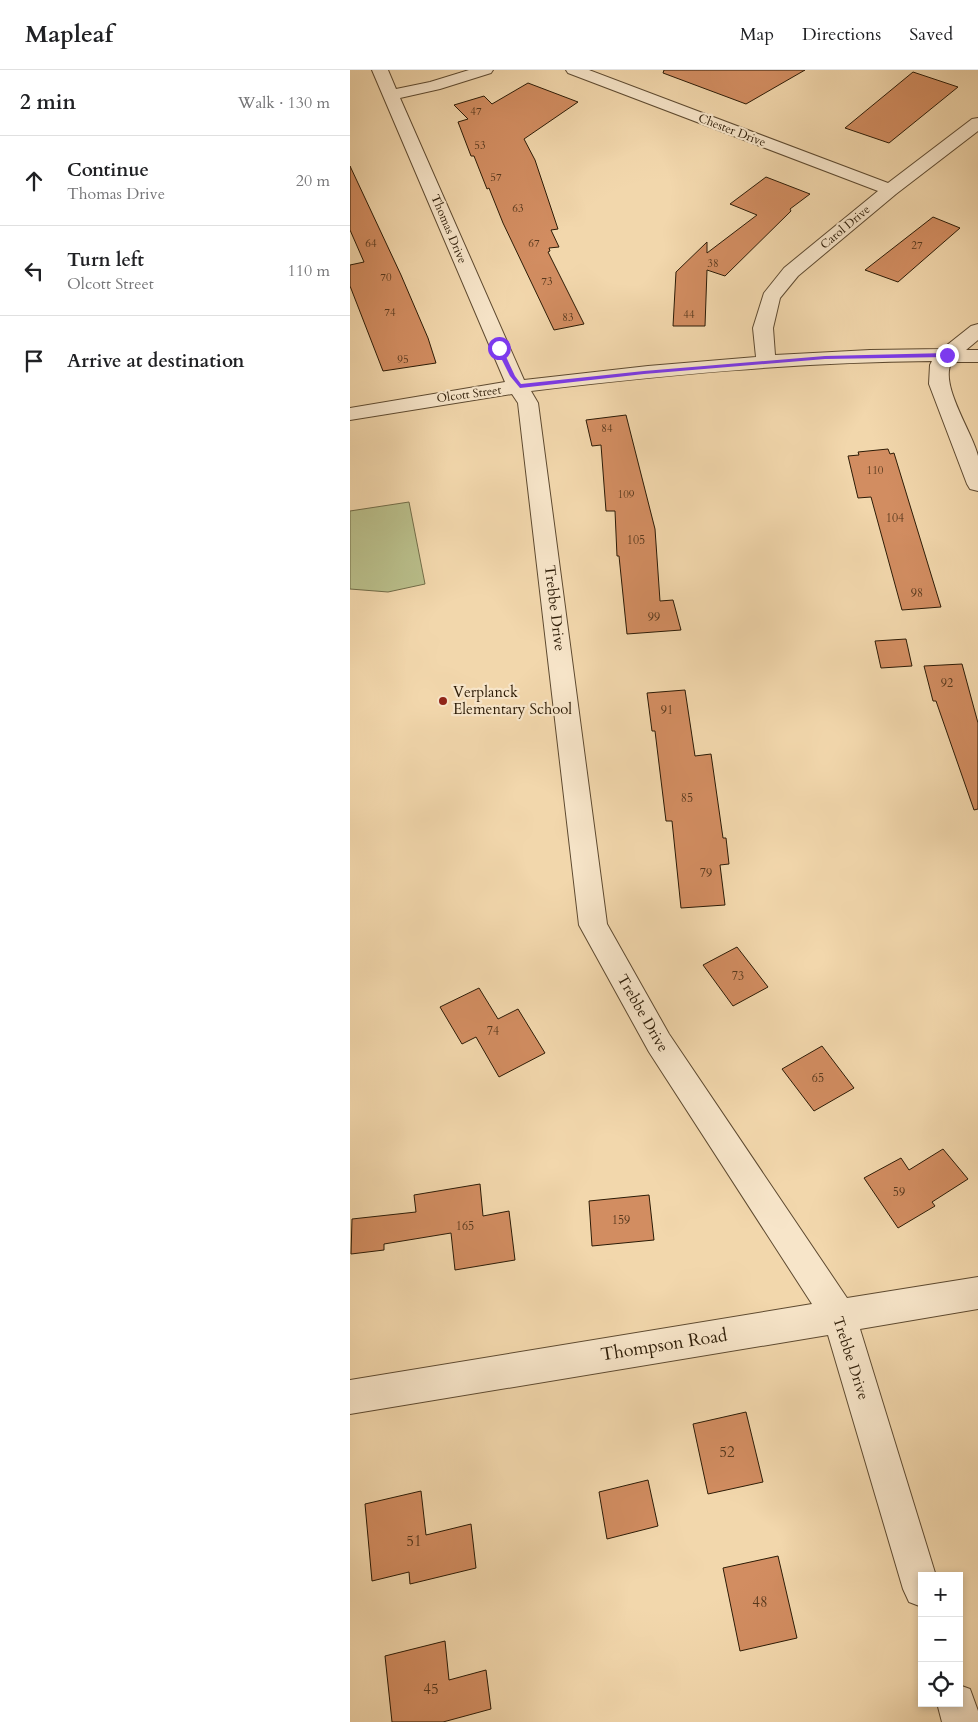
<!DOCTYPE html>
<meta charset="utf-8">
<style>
body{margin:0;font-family:Cardo,serif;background:#f6f6f6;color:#202124}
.controls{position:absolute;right:15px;bottom:15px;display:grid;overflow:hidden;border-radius:0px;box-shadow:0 2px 8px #0003}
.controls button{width:45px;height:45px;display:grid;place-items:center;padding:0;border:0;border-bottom:1px solid #e0e0e0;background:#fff;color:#202124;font:25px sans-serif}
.stop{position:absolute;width:15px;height:15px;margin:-11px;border:4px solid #7c3aed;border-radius:50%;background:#fff}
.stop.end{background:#7c3aed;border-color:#fff;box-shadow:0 1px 5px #0008}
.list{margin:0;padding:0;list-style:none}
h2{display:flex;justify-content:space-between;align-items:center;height:65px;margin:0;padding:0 20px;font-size:21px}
h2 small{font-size:16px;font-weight:400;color:#757577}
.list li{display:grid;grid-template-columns:32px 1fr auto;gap:15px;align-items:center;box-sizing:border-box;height:90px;padding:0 20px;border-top:1px solid #e0e0e0}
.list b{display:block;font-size:19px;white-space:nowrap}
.list p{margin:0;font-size:16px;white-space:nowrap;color:#757577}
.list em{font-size:16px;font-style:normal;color:#757577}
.icon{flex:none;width:28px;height:28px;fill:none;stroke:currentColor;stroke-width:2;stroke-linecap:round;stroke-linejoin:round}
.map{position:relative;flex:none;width:628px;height:1652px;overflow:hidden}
header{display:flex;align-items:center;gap:30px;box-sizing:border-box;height:70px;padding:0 25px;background:#fff;border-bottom:1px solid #e0e0e0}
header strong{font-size:24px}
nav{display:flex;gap:28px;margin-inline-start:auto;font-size:18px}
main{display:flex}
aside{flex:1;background:#fff}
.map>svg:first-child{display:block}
.green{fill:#b9be8a;stroke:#726c48}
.building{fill:#d28d61;stroke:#2c1b06}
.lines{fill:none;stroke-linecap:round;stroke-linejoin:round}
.minor-casing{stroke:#5e4a30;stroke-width:2}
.minor{fill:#f7e5c9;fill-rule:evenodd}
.route{fill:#7c3aed}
.poi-dot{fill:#8f2418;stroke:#f7e5c9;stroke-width:2}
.labels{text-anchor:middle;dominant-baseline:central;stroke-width:4.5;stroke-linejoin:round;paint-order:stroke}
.far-number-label{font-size:11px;fill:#56381d}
.far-street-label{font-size:12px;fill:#2c1b06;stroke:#f7e5c9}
.number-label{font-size:12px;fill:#56381d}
.street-label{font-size:15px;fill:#2c1b06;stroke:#f7e5c9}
.poi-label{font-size:15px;fill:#2c1b06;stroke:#f7e5c9;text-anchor:start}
.near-number-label{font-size:15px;fill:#56381d}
.near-street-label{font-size:18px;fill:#2c1b06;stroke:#f7e5c9}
</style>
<header>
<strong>Mapleaf</strong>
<nav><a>Map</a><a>Directions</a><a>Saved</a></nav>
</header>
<main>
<aside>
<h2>2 min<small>Walk · 130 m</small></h2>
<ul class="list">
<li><svg class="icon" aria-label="ahead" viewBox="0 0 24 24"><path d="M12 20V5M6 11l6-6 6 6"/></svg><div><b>Continue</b><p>Thomas Drive</p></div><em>20 m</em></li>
<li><svg class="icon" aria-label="left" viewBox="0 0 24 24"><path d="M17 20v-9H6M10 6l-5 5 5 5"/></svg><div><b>Turn left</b><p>Olcott Street</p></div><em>110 m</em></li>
<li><svg class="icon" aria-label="arrive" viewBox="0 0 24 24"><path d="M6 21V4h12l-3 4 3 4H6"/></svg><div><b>Arrive at destination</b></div></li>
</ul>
</aside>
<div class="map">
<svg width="628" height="1652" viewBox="0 0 628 1652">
<rect width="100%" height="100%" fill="#f2d7ac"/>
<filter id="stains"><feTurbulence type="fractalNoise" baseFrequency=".004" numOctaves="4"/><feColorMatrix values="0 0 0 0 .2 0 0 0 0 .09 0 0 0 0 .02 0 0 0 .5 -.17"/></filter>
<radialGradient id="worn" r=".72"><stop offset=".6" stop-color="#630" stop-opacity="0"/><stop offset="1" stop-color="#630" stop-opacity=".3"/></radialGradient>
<polygon class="green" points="59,432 75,514 38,522 0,519 0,441"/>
<g class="building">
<polygon points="314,0 455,0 396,34 313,3"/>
<polygon points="563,2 608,17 539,73 495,58"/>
<polygon points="178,13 228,32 174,69 185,90 208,159 201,160 209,177 199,178 200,181 198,182 234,254 204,260 153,153 139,118 137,119 124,86 121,86 108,52 118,49 104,35 134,26 142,34"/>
<polygon points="0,96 51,205 78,268 86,293 33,301 0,216 0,195 14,192 0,160"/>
<polygon points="416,107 460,124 440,139 441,141 375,206 357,200 355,256 323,256 326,202 357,172 357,183 407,145 380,134"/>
<polygon points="583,147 610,158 548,212 515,200"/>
<polygon points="276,345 305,459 310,531 323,530 331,560 277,564 269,486 267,486 265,441 256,441 251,375 242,376 236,350"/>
<polygon points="538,379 540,384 544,383 591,537 552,540 521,427 508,428 498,386 509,385 508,382"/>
<polygon points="556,569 562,596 531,598 525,571"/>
<polygon points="612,594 628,653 628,739 624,740 586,631 583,631 574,596"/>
<polygon points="335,620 345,686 361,684 373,768 376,768 379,794 370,795 375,835 331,838 322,751 316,751 305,661 302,661 297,623"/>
<polygon points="387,877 418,917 383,936 353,895"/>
<polygon points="129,918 148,949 168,939 195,983 149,1007 126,967 112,974 90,937"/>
<polygon points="472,976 504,1018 464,1041 432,999"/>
<polygon points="593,1079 618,1109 582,1132 585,1136 548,1158 514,1108 551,1088 559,1100"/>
<polygon points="130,1114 133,1146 159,1141 165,1190 105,1200 101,1163 34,1174 34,1180 1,1184 2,1149 66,1142 64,1125"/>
<polygon points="299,1125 304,1170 242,1176 239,1131"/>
<polygon points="396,1342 413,1412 358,1424 343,1354"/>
<polygon points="298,1410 308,1456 257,1469 249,1422"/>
<polygon points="71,1421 76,1465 121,1454 126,1498 60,1514 59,1502 22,1511 15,1434"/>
<polygon points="428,1486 447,1568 390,1581 373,1498"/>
<polygon points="95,1571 99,1610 136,1600 141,1639 93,1652 42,1652 35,1586"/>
</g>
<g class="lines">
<defs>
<g id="minor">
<path d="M22,0H38L46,19L80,12L119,0H143L141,3L90,19L50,28L174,310L298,296L406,287L403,258L414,223L434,198L528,121L218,3L216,0H239L538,113L622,49L628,48V61L546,124L448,206L430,228L423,258L425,285L520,280L592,279L621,256L628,254V270L616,280H628V292H602C588,313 623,363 628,386C628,397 628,410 628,421L620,419L617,414L579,314L580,295L582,291C448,292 314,305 181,321L188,333L257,854L319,964L497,1228L628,1207V1239L510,1259L586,1506H572V1537L559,1532L553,1519L478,1265L0,1344V1310L462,1234L299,982L229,855L168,333L162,324L0,350V338L155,312Z"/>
<polygon points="609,1615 620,1619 628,1641 628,1652 592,1652 587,1633 609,1633"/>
</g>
</defs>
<use href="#minor" class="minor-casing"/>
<use href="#minor" class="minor"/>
</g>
<polygon class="route" points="149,276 152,278 165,306 171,314 294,301 475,286 597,283 600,285 597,287 475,289 294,304 170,318 160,306 146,278"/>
<circle class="poi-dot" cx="93" cy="631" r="5"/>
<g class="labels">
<g class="far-number-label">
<text x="126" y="41">47</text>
<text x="130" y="75">53</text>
<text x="146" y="107">57</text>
<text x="168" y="138">63</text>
<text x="21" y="173">64</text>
<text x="184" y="173">67</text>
<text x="567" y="175">27</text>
<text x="363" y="193">38</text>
<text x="36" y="207">70</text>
<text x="197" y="211">73</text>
<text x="40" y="242">74</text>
<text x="339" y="244">44</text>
<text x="218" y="247">83</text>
<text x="53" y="289">95</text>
<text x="257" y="358">84</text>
<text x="525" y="400">110</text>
<text x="276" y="424">109</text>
</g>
<g class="far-street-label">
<text transform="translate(382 60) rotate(21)">Chester Drive</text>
<text transform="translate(495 157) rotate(-40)">Carol Drive</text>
<text transform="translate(99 159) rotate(67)">Thomas Drive</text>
<text transform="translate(119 324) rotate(-8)">Olcott Street</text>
</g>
<g class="number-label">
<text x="545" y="448">104</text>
<text x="286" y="470">105</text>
<text x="567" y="523">98</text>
<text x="304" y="547">99</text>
<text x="597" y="613">92</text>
<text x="317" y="640">91</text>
<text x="337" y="728">85</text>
<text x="356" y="803">79</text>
<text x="388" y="906">73</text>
<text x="143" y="961">74</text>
<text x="468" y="1008">65</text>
<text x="549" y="1122">59</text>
<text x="271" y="1150">159</text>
<text x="115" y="1156">165</text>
</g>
<g class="street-label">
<text transform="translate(205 538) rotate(83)">Trebbe Drive</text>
<text transform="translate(293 943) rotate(60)">Trebbe Drive</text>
<text transform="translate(501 1288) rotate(72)">Trebbe Drive</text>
</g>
<g class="poi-label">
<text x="103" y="622">Verplanck<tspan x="103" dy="17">Elementary School</tspan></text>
</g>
<g class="near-number-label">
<text x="377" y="1382">52</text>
<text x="64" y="1471">51</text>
<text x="410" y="1532">48</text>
<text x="81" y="1619">45</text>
</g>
<g class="near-street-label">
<text transform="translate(314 1275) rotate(-9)">Thompson Road</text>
</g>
</g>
<rect width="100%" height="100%" filter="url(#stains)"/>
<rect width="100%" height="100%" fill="url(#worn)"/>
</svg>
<div class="controls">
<button>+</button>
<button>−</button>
<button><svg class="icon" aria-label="locate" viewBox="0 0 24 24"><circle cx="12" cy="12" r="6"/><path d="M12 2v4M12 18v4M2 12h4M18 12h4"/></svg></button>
</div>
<div class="stop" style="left:149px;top:278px"></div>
<div class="stop end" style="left:597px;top:285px"></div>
</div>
</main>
